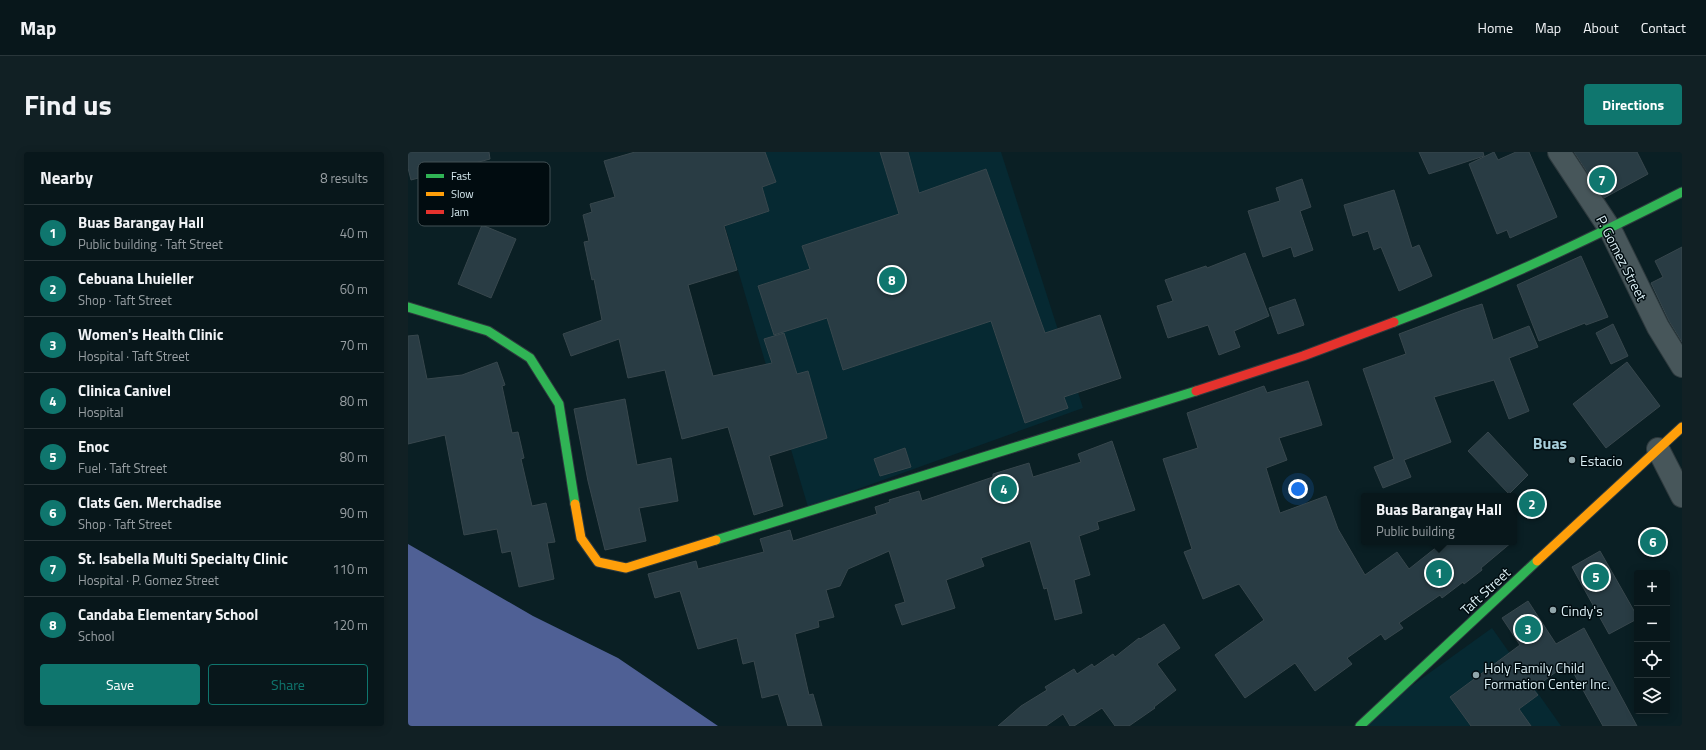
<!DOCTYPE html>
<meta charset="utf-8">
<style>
body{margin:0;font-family:"Titillium Web",sans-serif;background:#112024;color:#f1f3f6}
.controls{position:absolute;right:12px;bottom:12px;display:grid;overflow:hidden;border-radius:4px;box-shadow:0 2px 10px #0003}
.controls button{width:36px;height:36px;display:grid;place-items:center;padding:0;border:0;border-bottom:1px solid #29363a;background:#08171b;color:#f1f3f6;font:20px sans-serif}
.you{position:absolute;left:890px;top:337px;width:14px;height:14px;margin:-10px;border:3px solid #fff;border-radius:50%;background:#1a73e8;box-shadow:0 0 0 6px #1a73e833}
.badge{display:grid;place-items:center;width:26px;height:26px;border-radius:50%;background:#0f766e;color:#fff;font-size:13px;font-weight:700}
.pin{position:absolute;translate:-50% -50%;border:2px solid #fff;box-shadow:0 1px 4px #0006}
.popup{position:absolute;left:953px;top:341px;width:156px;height:52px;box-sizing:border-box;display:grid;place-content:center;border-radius:4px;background:#08171b;filter:drop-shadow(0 1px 3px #0005);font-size:13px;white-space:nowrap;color:#989fa3}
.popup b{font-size:15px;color:#f1f3f6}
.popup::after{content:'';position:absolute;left:50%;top:100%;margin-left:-8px;border:8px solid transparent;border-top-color:#08171b}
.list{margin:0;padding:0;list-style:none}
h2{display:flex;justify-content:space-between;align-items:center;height:52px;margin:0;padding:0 16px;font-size:17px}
h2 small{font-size:13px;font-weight:400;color:#989fa3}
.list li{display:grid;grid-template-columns:26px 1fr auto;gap:12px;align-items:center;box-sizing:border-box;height:56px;padding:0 16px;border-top:1px solid #29363a}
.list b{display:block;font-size:15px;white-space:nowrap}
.list p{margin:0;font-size:13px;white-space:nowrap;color:#989fa3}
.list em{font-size:13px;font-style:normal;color:#989fa3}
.actions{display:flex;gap:8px;padding:12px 16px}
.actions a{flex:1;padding:9px 0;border:1px solid #0f766e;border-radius:4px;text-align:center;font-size:14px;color:#0f766e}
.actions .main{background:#0f766e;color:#fff}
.icon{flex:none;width:22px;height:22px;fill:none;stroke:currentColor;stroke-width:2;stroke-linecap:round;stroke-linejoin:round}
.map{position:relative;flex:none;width:1274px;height:574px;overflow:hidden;border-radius:4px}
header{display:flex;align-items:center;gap:24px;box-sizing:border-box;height:56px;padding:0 20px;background:#08171b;border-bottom:1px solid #29363a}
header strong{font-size:19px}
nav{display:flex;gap:22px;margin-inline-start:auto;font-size:14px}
.intro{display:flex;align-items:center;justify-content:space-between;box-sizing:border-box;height:96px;padding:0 24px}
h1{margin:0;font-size:28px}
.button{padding:10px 18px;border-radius:4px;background:#0f766e;color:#fff;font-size:14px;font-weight:700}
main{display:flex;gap:24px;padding:0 24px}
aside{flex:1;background:#08171b;border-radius:4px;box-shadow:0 2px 10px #0003}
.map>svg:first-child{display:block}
.built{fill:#062932}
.water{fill:#4f6095}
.building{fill:#293c44;stroke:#38474d}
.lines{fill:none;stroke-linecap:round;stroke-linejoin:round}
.street-casing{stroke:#2e3a3e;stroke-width:24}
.fast-casing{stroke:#2e3a3e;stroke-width:11}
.slow-casing{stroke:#2e3a3e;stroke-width:11}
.jam-casing{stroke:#2e3a3e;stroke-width:11}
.street{stroke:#47565a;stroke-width:22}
.fast{stroke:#30b455;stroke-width:9}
.slow{stroke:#ff9f0a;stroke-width:9}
.jam{stroke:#e5322d;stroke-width:9}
.poi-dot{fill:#91a6ab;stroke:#010c10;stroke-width:1.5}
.labels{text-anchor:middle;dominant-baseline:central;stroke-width:3;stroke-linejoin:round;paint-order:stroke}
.street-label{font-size:14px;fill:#daeef4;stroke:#010c10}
.poi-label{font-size:14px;fill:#daeef4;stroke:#010c10;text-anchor:start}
.quarter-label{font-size:16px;font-weight:bold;fill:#a8cfdb;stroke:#010c10}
.key{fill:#010c10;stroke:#425054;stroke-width:1}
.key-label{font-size:11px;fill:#daeef4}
</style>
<header>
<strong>Map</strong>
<nav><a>Home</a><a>Map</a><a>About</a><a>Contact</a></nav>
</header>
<div class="intro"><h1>Find us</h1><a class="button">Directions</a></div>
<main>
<aside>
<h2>Nearby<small>8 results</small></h2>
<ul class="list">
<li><span class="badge">1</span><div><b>Buas Barangay Hall</b><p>Public building · Taft Street</p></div><em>40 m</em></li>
<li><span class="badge">2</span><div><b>Cebuana Lhuieller</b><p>Shop · Taft Street</p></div><em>60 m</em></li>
<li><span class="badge">3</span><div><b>Women's Health Clinic</b><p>Hospital · Taft Street</p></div><em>70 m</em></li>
<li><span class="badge">4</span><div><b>Clinica Canivel</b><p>Hospital</p></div><em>80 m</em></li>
<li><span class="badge">5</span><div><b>Enoc</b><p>Fuel · Taft Street</p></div><em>80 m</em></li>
<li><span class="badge">6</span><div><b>Clats Gen. Merchadise</b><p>Shop · Taft Street</p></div><em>90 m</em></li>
<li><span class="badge">7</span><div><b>St. Isabella Multi Specialty Clinic</b><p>Hospital · P. Gomez Street</p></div><em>110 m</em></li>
<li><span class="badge">8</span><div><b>Candaba Elementary School</b><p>School</p></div><em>120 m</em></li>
</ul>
<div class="actions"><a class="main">Save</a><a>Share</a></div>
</aside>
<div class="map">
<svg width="1274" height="574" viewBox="0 0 1274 574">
<rect width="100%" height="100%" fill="#0a1f24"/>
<g class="built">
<polygon points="295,0 593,0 675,256 400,355"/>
<polygon points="1084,476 1153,574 956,574 953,570"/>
</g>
<polygon class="water" points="0,392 125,464 210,506 310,574 0,574"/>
<g class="building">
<polygon points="0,0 81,0 82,7 3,28 0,16"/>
<polygon points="227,0 357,0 368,30 354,35 361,59 316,74 329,118 280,133 305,224 364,211 356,187 376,181 389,222 400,219 419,286 361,304 375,354 346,363 320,275 274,287 257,218 220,226 211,187 163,204 155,182 194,168 186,127 184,128 176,90 181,89 175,63 184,60 182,52 207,45 196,9"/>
<polygon points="472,0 500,0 511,41 578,17 637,181 692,163 713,226 656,245 660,256 617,271 583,169 435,218 419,166 366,183 350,134 402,117 394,94 491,62"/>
<polygon points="1011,0 1075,0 1076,4 1021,22"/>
<polygon points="1086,0 1090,8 1108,0 1121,0 1149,65 1102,86 1099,78 1089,82 1061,12"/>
<polygon points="1166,0 1229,0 1240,22 1196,46"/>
<polygon points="894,27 903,55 892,59 905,98 886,105 883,95 855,105 840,59 872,49 868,36"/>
<polygon points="986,38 1004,96 1011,93 1024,124 991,139 973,95 966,98 960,79 945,84 936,53"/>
<polygon points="74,73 108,87 83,146 50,132"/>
<polygon points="1274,95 1274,190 1261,169 1243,131 1255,125 1247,109"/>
<polygon points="837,101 861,164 826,179 832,195 811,203 800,173 760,186 749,154 765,149 757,128 798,114 799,116"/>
<polygon points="1173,104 1200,165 1178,173 1177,171 1131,189 1109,133"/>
<polygon points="887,147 896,173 870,182 861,156"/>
<polygon points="1074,152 1085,188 1121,174 1130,195 1101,206 1121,259 1101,267 1086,228 1026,245 1043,290 996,308 1003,325 975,336 966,315 986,307 955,217 998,202 991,182 1055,158"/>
<polygon points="1205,172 1220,204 1203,212 1188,181"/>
<polygon points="10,183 19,227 54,223 89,210 97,233 94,234 104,281 110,280 116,306 113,307 124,354 138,351 147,390 139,391 146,427 111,435 103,399 94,401 89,377 56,383 37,283 0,292 0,184"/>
<polygon points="1219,210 1252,254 1198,296 1165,252"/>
<polygon points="900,229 914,273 871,286 879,308 858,316 872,361 918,344 930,377 957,423 989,400 1001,417 1035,390 1104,390 1073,416 1074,418 1056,432 1055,430 1034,446 1032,443 991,471 995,476 977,488 973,482 939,506 944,512 907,539 887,511 837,546 807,503 856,468 831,432 795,447 776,400 784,397 755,307 790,296 779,261 856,234 859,241"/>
<polygon points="217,247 229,313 263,306 270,349 231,356 238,389 197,398 180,329 166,257"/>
<polygon points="1080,280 1120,323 1101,342 1060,299"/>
<polygon points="704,289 727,358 689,370 691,377 671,384 682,423 666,428 674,461 647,468 639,436 636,437 622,389 573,406 576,414 538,428 547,456 494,473 487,453 497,450 481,399 440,417 432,434 418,438 426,465 410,469 411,475 387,482 401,543 405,542 414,574 380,574 370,542 354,546 346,509 335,512 329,486 290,497 272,439 247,446 240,422 288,409 290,417 356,400 352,387 382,378 385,389 469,362 467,355 482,350 481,348 511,339 514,349 585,325 585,322 621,311 625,325 673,310 670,302"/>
<polygon points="497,296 503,315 472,324 466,307"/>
<polygon points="1192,399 1229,464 1229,467 1201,482 1164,415"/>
<polygon points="1120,449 1148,492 1176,476 1229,574 1195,574 1160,511 1125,537 1130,543 1111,557 1123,574 1063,574 1042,545 1112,493 1094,466"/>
<polygon points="756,472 772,496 749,512 768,538 746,555 747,556 721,574 707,574 694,556 666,574 662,574 655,562 638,574 590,574 613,554 639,538 637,535 666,517 669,522 684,512 686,515 705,502 707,505 731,486 732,487"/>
</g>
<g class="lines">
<defs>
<g id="street">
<polyline points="1151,0 1202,77 1250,175 1274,214"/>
<polyline points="1250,297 1274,344"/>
</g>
<g id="fast">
<polyline points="0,155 80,179 122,206 151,252 167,352"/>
<path d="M986,170C1085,133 1180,88 1274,40"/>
<polyline points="308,388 788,239"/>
<polyline points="952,574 1129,409"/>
</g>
<g id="slow">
<polyline points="167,352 173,386 190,410 218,416 308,388"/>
<polyline points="1129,409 1274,275"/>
</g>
<polyline id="jam" points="788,239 895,204 986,170"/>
</defs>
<use href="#street" class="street-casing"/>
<use href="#fast" class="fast-casing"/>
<use href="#slow" class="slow-casing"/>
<use href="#jam" class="jam-casing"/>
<use href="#street" class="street"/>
<use href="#fast" class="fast"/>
<use href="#slow" class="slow"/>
<use href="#jam" class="jam"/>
</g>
<g class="poi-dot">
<circle cx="1164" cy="308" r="4"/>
<circle cx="1145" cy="458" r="4"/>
<circle cx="1068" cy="523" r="4"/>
</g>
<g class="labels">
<g class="street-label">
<text transform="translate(1214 106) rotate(63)">P. Gomez Street</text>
<text transform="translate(1077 439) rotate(-43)">Taft Street</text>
</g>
<g class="poi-label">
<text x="1172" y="308">Estacio</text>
<text x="1153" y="458">Cindy's</text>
<text x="1076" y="515">Holy Family Child<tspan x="1076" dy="16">Formation Center Inc.</tspan></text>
</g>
<g class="quarter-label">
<text x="1142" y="291">Buas</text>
</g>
</g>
<rect x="10" y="10" width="132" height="64" rx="6" class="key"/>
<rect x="18" y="22" width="18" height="4" fill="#30b455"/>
<rect x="18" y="40" width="18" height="4" fill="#ff9f0a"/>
<rect x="18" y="58" width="18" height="4" fill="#e5322d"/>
<g class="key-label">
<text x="43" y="28">Fast</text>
<text x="43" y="46">Slow</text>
<text x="43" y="64">Jam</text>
</g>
</svg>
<div class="controls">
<button>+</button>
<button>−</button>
<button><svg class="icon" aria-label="locate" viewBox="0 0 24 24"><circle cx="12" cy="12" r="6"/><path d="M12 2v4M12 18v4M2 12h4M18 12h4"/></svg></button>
<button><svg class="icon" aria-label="layers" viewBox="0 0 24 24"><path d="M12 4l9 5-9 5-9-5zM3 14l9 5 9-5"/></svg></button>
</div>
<div class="you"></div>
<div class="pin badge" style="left:1031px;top:421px">1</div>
<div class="popup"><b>Buas Barangay Hall</b>Public building</div>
<div class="pin badge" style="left:1124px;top:352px">2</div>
<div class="pin badge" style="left:1120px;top:477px">3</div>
<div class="pin badge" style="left:596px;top:337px">4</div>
<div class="pin badge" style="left:1188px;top:425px">5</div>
<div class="pin badge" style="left:1245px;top:390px">6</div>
<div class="pin badge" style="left:1194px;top:28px">7</div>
<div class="pin badge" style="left:484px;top:128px">8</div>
</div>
</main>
